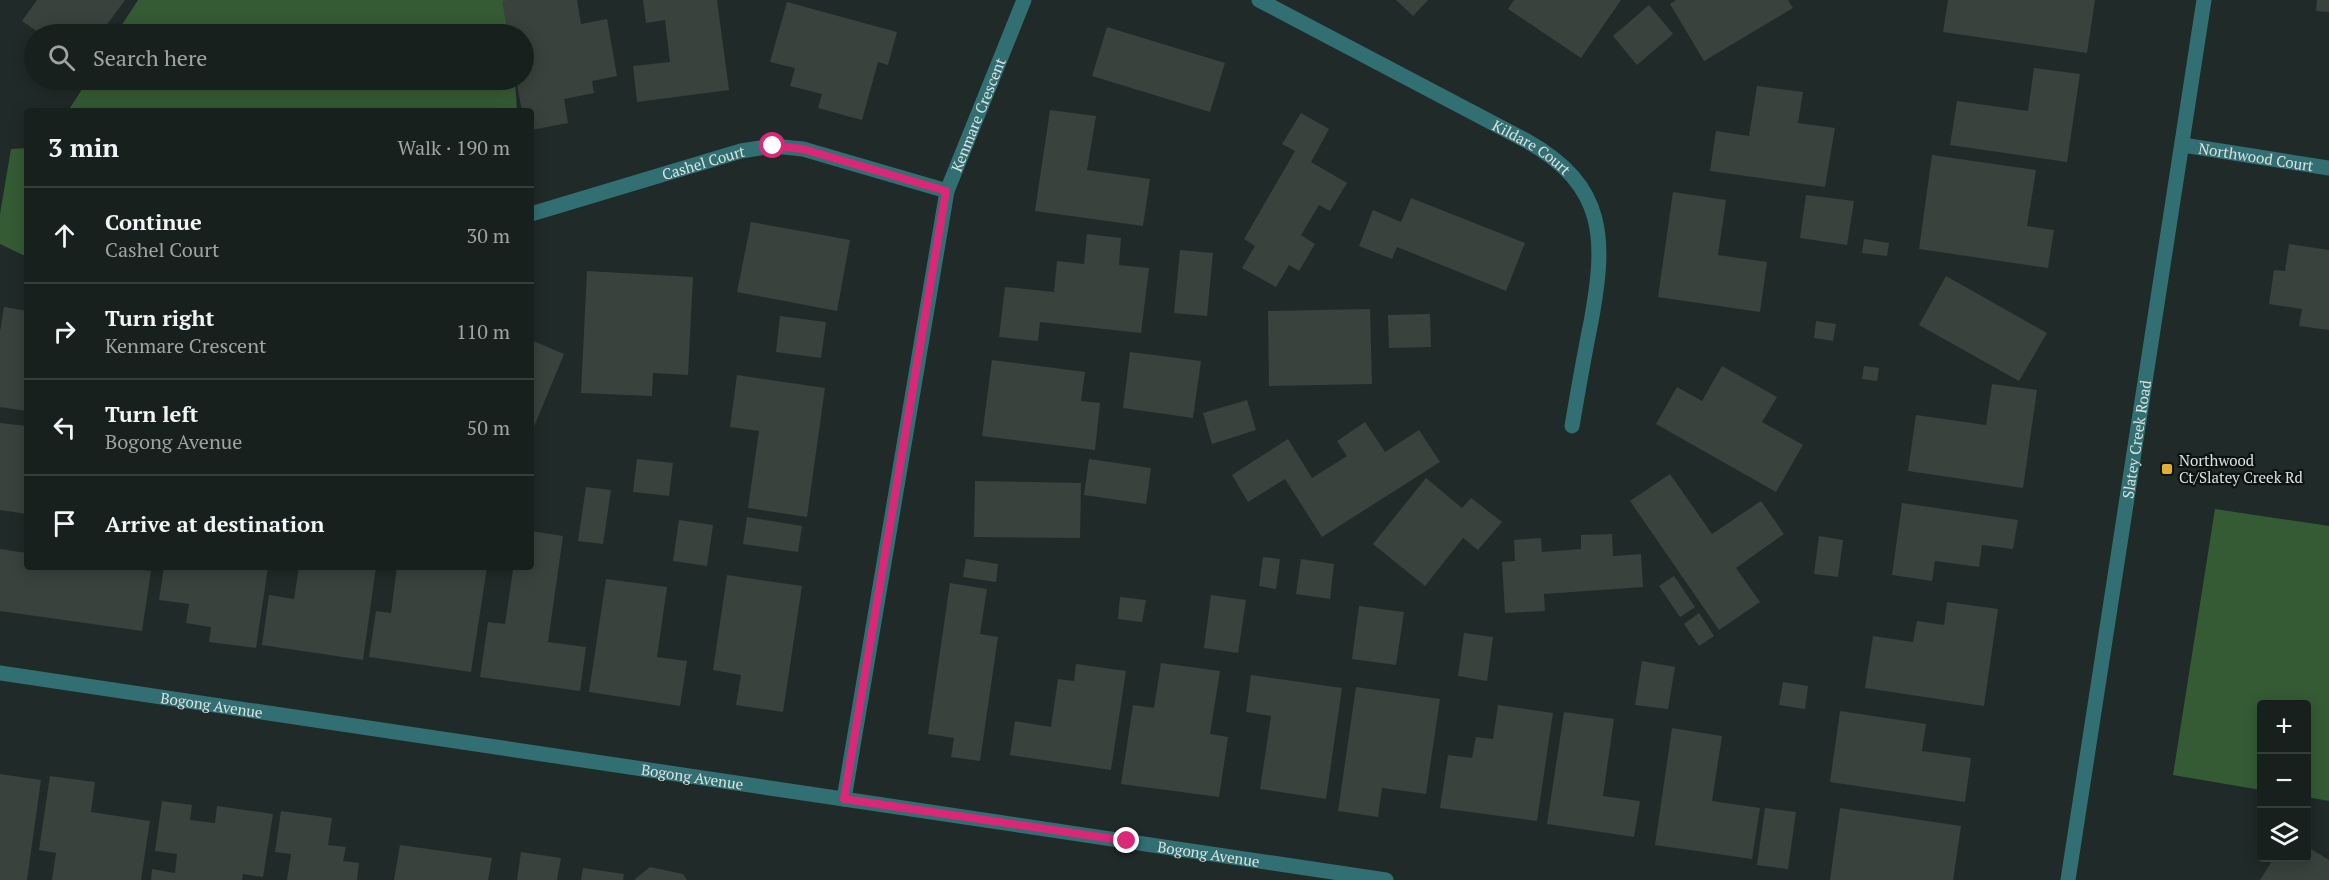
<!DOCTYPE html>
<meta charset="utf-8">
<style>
body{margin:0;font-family:"PT Serif",serif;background:#212827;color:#f1f3f6}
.controls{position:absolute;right:18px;bottom:18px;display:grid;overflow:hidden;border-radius:6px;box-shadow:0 3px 15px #0003}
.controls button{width:54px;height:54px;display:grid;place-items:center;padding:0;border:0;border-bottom:2px solid #363e3c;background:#18201e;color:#f1f3f6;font:30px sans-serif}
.stop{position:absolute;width:18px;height:18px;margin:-14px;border:4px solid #db2777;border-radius:50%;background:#fff}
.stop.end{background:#db2777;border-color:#fff;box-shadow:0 2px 6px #0008}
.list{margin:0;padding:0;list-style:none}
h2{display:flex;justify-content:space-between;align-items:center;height:78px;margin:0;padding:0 24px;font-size:26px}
h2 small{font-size:20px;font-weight:400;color:#9fa3a4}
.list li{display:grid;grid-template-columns:39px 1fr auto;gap:18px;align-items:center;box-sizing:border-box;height:96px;padding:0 24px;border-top:2px solid #363e3c}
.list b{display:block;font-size:22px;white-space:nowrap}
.list p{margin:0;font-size:20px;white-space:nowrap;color:#9fa3a4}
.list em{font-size:20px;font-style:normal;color:#9fa3a4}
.icon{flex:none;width:33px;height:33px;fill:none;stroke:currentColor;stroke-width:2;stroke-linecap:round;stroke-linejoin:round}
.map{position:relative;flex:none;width:2329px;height:880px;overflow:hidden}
.search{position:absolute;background:#18201e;box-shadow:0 3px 15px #0003;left:24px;top:24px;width:510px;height:66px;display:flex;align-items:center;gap:15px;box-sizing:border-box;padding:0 21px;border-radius:33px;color:#9fa3a4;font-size:22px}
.panel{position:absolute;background:#18201e;box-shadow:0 3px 15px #0003;left:24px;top:108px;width:510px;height:462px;border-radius:6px}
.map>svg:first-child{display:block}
.green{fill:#355b35}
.building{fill:#39423d}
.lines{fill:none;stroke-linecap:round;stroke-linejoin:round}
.minor{stroke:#316f73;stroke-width:15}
.tertiary{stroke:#316f73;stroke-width:15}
.route{stroke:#db2777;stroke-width:8}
.poi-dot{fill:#dfb034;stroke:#0e1211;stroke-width:2}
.labels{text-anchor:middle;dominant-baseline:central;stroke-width:4.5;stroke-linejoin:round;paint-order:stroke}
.street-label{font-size:15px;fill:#dbe2e0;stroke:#0e1211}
.poi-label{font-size:15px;fill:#dbe2e0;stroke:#0e1211;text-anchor:start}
</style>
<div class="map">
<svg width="2329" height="880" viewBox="0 0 2329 880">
<rect width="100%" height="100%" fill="#202a28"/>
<g class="green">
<polygon points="138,0 509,0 512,34 116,34"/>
<polygon points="88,80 515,80 517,111 68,111"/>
<polygon points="27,148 27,257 0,244 0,214 11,149"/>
<polygon points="2215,509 2329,526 2329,801 2307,797 2306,704 2262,704 2261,790 2173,775"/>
</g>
<g class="building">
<polygon points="37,0 125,0 100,34 41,34 22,21"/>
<polygon points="508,0 577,0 581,24 607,19 617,76 592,81 594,93 564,99 568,123 531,130 531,111 522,111 516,80 524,80 524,34 508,34 502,1"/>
<polygon points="643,0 717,0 729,90 637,102 633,66 670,62 665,20 646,23"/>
<polygon points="1396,0 1428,0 1413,16"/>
<polygon points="1514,0 1621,0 1581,58 1508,9"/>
<polygon points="1676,0 1788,0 1793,8 1704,61 1670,4"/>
<polygon points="1948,0 2095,0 2087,53 1943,32"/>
<polygon points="2317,0 2329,0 2329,12 2316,11"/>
<polygon points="787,2 897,32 888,65 878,62 862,120 818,108 822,94 790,86 795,68 770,62"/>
<polygon points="1649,5 1673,34 1637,65 1613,36"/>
<polygon points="1107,27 1225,63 1210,112 1092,76"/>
<polygon points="2034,68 2080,74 2067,162 1950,145 1957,101 2028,111"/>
<polygon points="1757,86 1803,92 1798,123 1835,128 1825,187 1710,171 1716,131 1749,136"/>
<polygon points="1050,110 1096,116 1087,170 1150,179 1143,226 1035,211"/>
<polygon points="1301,113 1329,129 1311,162 1347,183 1330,211 1319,205 1301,235 1315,244 1299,271 1289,265 1276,287 1242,268 1255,246 1244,239 1295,151 1282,144"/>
<polygon points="1932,155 2036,170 2027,226 2054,230 2048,268 1919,249"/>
<polygon points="1673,192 1726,200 1718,255 1767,262 1760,312 1658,297"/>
<polygon points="1806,195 1854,201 1847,245 1800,238"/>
<polygon points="1411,198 1525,243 1506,291 1397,247 1392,259 1359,246 1373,210 1401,222"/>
<polygon points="751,222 850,240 837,311 737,292"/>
<polygon points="1087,234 1121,238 1119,265 1149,268 1141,333 1040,322 1038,341 999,337 1005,287 1054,292 1057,261 1084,264"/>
<polygon points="1864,239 1889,243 1887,256 1862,253"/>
<polygon points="2289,244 2329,250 2329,330 2299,326 2302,309 2269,304 2274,270 2285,271"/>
<polygon points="1180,250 1213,253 1207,316 1174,313"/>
<polygon points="587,271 693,277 688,375 653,373 652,396 581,393"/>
<polygon points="1946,276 2047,333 2019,381 1919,325"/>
<polygon points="4,307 27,311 27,411 0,407 0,332"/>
<polygon points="1370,309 1372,384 1269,386 1268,311"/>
<polygon points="1430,314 1431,347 1389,348 1388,315"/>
<polygon points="780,316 826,322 821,358 776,352"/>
<polygon points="1816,321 1836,324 1833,341 1814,338"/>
<polygon points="531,340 564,354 531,434"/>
<polygon points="1130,352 1201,361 1193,418 1123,408"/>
<polygon points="992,360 1085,372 1081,401 1100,403 1095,450 982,436"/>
<polygon points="1722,366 1777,397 1762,422 1803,445 1776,492 1656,424 1677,387 1702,401"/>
<polygon points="1864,366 1879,368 1877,381 1862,379"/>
<polygon points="737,375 825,388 807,517 748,508 759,431 730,427"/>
<polygon points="1992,384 2037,390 2023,488 1908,471 1916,415 1986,425"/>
<polygon points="1247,400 1256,430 1212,444 1203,413"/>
<polygon points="1365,422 1385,452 1419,430 1440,462 1322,537 1285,479 1248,502 1232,475 1288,439 1312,478 1347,456 1337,441"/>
<polygon points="0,423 27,426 27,514 0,510"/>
<polygon points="637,459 673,463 669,496 633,492"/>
<polygon points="1089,459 1151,468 1146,504 1084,495"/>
<polygon points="1670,474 1712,534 1761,501 1784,534 1736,568 1760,602 1719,630 1630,501"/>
<polygon points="1426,478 1462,508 1471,498 1502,522 1478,550 1463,538 1425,586 1373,544"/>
<polygon points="975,481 1081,483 1080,538 974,537"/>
<polygon points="586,487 611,490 603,544 578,541"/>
<polygon points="1902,503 2018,520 2013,549 1982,545 1979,567 1935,561 1932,581 1892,575"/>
<polygon points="747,517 802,526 798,552 743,544"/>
<polygon points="679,520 713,525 707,566 673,561"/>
<polygon points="531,531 563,536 548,642 586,647 580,691 480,677 488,622 505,624 513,570 500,567 531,567"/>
<polygon points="1612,534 1613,556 1641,554 1643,587 1544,594 1545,611 1505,613 1502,562 1515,561 1514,540 1541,538 1542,552 1581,549 1581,535"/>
<polygon points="1819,536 1843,540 1838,577 1814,574"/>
<polygon points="0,549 27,553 27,567 122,567 151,571 142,631 0,611"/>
<polygon points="1263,557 1280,559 1276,589 1259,586"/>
<polygon points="966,559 998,564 996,582 963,577"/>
<polygon points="1301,559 1334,564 1330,599 1296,594"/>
<polygon points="164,567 268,567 256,648 209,642 211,627 186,623 189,604 159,600"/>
<polygon points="299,567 376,567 363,660 262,645 269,595 294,599"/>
<polygon points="397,567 487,567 471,672 369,657 376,611 391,613"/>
<polygon points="727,575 802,586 783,712 736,705 741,675 713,670"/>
<polygon points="1674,576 1695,607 1680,617 1659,586"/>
<polygon points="606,579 667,587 657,657 687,661 680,706 589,692"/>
<polygon points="950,583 987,589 980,634 998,637 980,761 951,757 954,738 928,734"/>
<polygon points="1211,595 1246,600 1238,653 1204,648"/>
<polygon points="1120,597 1146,600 1142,622 1118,619"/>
<polygon points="1947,602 1998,609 1984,706 1865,688 1873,636 1913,642 1917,621 1944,625"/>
<polygon points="1359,606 1404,612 1396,665 1352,659"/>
<polygon points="1699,613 1714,636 1699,646 1684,624"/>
<polygon points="1464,633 1493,637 1487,681 1458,676"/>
<polygon points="1642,661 1675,667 1668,709 1635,705"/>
<polygon points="1161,663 1220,671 1210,734 1228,737 1219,797 1121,784 1133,705 1154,708"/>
<polygon points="1076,664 1126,671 1111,770 1010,755 1015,721 1051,727 1058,679 1074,681"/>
<polygon points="1251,675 1342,688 1326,799 1260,789 1271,716 1246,712"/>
<polygon points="1783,682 1808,686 1805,709 1779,705"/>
<polygon points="1356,687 1440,699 1426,794 1382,788 1378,817 1338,811"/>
<polygon points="1498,705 1553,713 1537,821 1440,808 1448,755 1472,758 1476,737 1493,739"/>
<polygon points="1840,711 1926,724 1922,751 1971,758 1965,802 1830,782"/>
<polygon points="1564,712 1614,719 1603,796 1640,801 1634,837 1547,824"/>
<polygon points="1672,728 1722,736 1712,801 1760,808 1752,859 1655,845"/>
<polygon points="0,774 41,780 27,880 0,880"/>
<polygon points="50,776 95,782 91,812 150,821 141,880 52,880 56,853 39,850"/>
<polygon points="162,801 192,805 190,820 215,823 217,806 273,814 263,877 243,874 242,880 151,880 152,869 175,873 177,854 155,851"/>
<polygon points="1765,808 1796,812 1788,869 1757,865"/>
<polygon points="1840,808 1961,826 1953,880 1830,880"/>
<polygon points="281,811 332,818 328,845 346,847 343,861 359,863 357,880 287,880 291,854 275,852"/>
<polygon points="400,845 492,858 488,880 394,880"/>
<polygon points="2306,846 2329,860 2329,880 2260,880 2274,858 2306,858"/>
<polygon points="521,852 561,858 557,880 517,880"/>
<polygon points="650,867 683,874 687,880 634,880"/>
<polygon points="583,868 624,874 623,880 581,880"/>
</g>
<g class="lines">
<g class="minor">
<path id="s1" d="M1259,0L1527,141C1607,186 1606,240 1591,322C1584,356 1578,391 1572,426"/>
<path id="s2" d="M2183,145L2329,168"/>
<path id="s3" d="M531,214L741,151L773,146L803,149L947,191"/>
<path id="s4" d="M0,673L1386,880"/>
<path id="s5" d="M844,799L947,191L1024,0"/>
</g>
<path class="tertiary" id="s6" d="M2068,880L2204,0"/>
</g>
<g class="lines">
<polyline class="route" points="773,146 803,149 946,191 844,799 1127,841"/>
</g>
<rect class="poi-dot" x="2161" y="463" width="12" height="12" rx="3"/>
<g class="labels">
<g class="street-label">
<text stroke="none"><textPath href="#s5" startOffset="699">Kenmare Crescent</textPath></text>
<text stroke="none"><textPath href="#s1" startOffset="310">Kildare Court</textPath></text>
<text stroke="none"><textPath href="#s2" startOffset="74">Northwood Court</textPath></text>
<text stroke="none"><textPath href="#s3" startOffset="180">Cashel Court</textPath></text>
<text stroke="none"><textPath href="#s6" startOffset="446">Slatey Creek Road</textPath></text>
<text stroke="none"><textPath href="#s4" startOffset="214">Bogong Avenue</textPath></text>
<text stroke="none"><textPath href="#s4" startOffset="700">Bogong Avenue</textPath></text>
<text stroke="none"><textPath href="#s4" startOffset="1222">Bogong Avenue</textPath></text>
</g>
<g class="poi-label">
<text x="2179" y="460">Northwood<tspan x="2179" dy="17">Ct/Slatey Creek Rd</tspan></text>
</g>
</g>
</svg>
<div class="controls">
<button>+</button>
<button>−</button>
<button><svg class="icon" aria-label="layers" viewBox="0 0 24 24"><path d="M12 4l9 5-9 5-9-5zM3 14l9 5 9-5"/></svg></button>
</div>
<div class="stop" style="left:773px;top:146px"></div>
<div class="stop end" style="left:1127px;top:841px"></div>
<div class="search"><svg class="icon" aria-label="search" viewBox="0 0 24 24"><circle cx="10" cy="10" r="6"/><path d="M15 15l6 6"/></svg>Search here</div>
<section class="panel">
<h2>3 min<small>Walk · 190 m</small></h2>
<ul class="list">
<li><svg class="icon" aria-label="ahead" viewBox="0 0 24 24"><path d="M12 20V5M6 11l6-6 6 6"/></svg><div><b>Continue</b><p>Cashel Court</p></div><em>30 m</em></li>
<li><svg class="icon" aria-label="right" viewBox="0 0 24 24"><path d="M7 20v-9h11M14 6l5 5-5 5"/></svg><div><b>Turn right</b><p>Kenmare Crescent</p></div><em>110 m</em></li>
<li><svg class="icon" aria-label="left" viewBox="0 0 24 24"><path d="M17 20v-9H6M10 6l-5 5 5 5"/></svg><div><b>Turn left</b><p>Bogong Avenue</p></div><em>50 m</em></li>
<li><svg class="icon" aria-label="arrive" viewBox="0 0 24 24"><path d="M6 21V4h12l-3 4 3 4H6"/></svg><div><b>Arrive at destination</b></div></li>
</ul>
</section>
</div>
